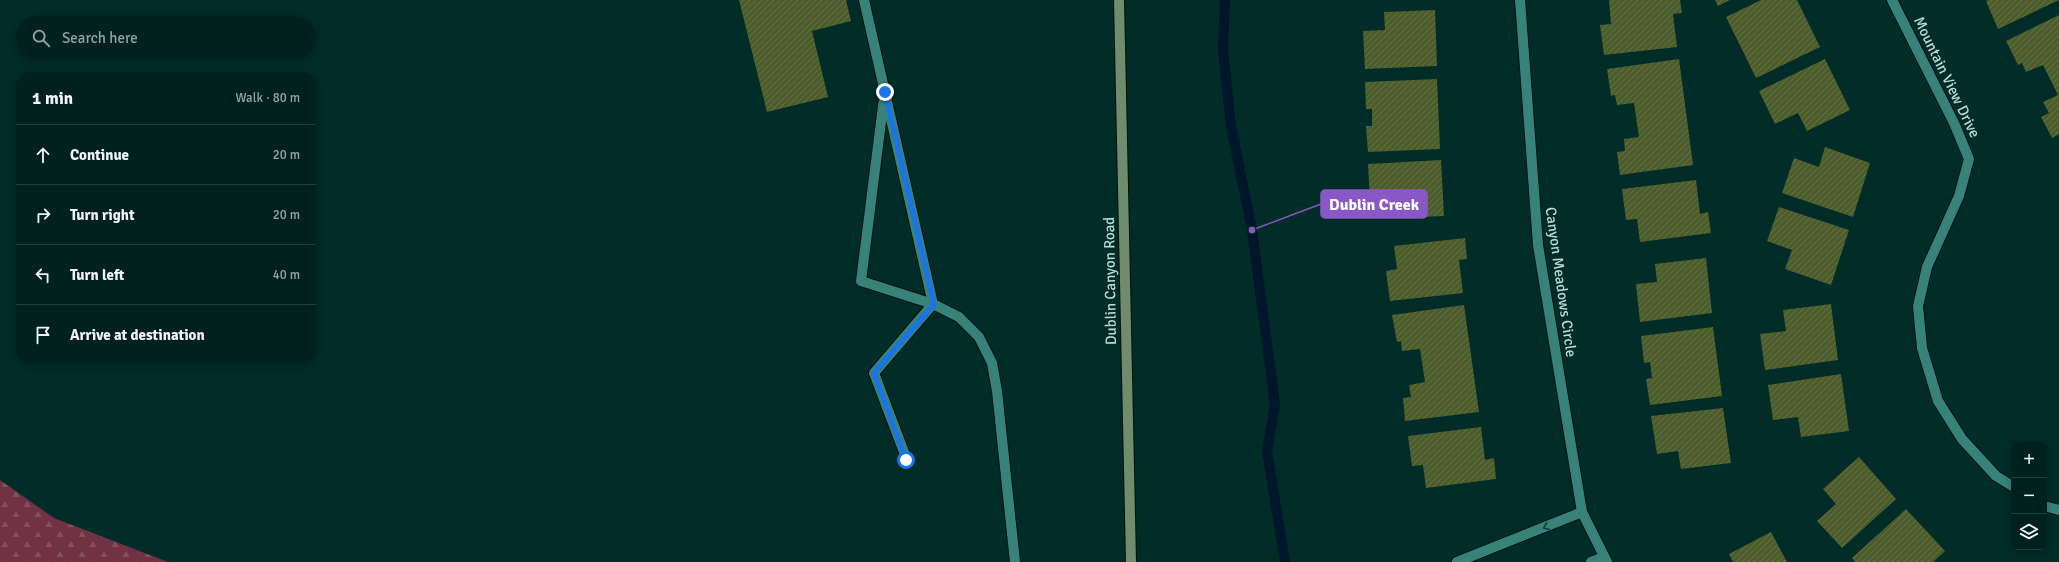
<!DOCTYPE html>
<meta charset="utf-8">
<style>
body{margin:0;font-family:Signika,sans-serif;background:#0f2e2b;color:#f1f3f6}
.controls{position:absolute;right:12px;bottom:12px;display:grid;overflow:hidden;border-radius:8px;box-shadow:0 2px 10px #0003}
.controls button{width:36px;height:36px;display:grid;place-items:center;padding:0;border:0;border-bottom:1px solid #233e3c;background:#01211e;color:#f1f3f6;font:20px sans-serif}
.stop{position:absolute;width:12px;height:12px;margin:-9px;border:3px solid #1a73e8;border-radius:50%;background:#fff}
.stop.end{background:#1a73e8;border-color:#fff;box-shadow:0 1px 4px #0008}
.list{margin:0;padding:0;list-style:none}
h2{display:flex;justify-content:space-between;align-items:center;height:52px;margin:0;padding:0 16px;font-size:17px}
h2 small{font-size:13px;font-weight:400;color:#96a3a4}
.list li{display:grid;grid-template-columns:26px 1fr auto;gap:12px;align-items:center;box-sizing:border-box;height:60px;padding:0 16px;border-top:1px solid #233e3c}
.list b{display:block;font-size:15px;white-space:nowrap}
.list em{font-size:13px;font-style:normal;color:#96a3a4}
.icon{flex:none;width:22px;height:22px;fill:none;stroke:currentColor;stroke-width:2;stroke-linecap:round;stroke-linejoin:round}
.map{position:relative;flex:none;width:2059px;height:562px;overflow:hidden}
.search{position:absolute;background:#01211e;box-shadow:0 2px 10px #0003;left:16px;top:16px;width:300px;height:44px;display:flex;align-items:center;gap:10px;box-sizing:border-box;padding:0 14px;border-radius:22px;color:#96a3a4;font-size:15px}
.panel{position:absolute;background:#01211e;box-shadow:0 2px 10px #0003;left:16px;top:72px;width:300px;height:292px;border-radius:16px}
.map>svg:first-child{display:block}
.forest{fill:url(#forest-firs)}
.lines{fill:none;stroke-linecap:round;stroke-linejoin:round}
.stream{stroke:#00162a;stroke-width:10}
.building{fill:url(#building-hatch)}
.lane-casing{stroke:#001210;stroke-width:12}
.street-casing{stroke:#001210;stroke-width:12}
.secondary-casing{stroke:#001210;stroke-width:12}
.lane{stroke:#37837a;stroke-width:10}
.street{stroke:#37837a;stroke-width:10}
.secondary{stroke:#6f8c6c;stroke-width:10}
.oneway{stroke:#0c3d38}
.route{stroke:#1a73e8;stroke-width:5}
.labels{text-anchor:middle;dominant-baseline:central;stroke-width:3;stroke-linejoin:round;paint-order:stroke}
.street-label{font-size:15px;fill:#b9dcd6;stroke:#012c28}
.leader{fill:none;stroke:#8a58c5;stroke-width:1.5}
.callout-dot{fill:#8a58c5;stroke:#012c28;stroke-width:1.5}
.callout{fill:#8a58c5;stroke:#8a58c5;stroke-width:1.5}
.callout-label{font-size:16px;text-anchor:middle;font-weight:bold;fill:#fff}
</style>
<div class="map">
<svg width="2059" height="562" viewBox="0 0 2059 562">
<defs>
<pattern id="forest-firs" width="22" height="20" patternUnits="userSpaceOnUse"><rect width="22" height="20" fill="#713344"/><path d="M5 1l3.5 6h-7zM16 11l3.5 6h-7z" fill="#83505e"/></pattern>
<pattern id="building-hatch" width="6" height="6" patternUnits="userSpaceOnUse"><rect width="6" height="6" fill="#4c5c2a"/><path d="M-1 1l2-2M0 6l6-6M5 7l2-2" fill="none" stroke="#647348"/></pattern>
</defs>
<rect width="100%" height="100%" fill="#012c28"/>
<polygon class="forest" points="0,480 54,518 168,562 0,562"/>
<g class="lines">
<polyline class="stream" points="1225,0 1223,49 1231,126 1252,230 1275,405 1267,451 1285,562"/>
</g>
<g class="building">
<polygon points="739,0 846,0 851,21 812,31 828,97 767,112"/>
<polygon points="1609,0 1680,0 1682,13 1673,14 1677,47 1604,55 1600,25 1611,24"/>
<polygon points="1715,0 1730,0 1718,6"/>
<polygon points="1761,0 1797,0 1820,47 1756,78 1726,17"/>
<polygon points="1988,0 2059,0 1998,29 1986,1"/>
<polygon points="1435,10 1437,66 1365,69 1363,31 1385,30 1384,12"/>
<polygon points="2059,15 2059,134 2052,138 2041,117 2049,113 2043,102 2058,95 2043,65 2026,72 2022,63 2018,65 2006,41"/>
<polygon points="1679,59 1693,165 1620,175 1617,152 1625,151 1624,139 1639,137 1634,103 1617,105 1615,95 1611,96 1607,69"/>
<polygon points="1825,59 1850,110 1807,131 1798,113 1775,124 1759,91"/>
<polygon points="1437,79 1440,149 1368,152 1366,126 1372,126 1372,109 1366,109 1365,82"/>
<polygon points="1825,147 1870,163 1853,217 1782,193 1794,158 1819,167"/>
<polygon points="1441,160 1444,216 1394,218 1393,200 1370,202 1368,164"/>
<polygon points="1696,180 1700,214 1708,212 1711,233 1640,242 1637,219 1626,220 1622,189"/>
<polygon points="1779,207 1849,230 1831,285 1785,269 1792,250 1767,241"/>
<polygon points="1465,238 1467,259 1459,260 1463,293 1390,301 1386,271 1397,269 1394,246"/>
<polygon points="1706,258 1712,313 1640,322 1636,284 1657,282 1655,264"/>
<polygon points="1831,304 1838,360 1765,370 1760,334 1786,331 1783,310"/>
<polygon points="1464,305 1479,412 1405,421 1403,398 1411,397 1409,385 1425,382 1420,349 1402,351 1401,341 1397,342 1392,315"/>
<polygon points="1713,327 1722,396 1650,405 1646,379 1652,378 1650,362 1644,363 1641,336"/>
<polygon points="1841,374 1849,431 1801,437 1798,417 1773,420 1768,385"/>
<polygon points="1723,408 1731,463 1681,469 1678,451 1657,454 1651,416"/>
<polygon points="1481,427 1485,460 1494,458 1496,479 1426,488 1423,465 1412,466 1408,436"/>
<polygon points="1859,457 1896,499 1842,548 1817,521 1836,504 1823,489"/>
<polygon points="1906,509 1945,551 1933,562 1855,562 1852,558"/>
<polygon points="1771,532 1787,562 1733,562 1729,554"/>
</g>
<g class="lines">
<defs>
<g id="lane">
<polyline points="864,0 933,304 959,317 979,337 992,363 997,391 1015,562"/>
<polyline points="884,98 861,281 933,304 874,373 907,460"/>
</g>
<g id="street">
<polyline points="1520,0 1538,245 1582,512 1607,562"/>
<polyline points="1892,0 1954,123 1969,159 1959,196 1927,267 1918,306 1922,348 1938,401 1962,439 1996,476 2014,487"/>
<polyline points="2044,506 2059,510"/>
<polyline points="1457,562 1582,512"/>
<polyline points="1591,562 1604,557"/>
</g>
<polyline id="secondary" points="1119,0 1131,562"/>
</defs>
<use href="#lane" class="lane-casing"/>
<use href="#street" class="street-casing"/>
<use href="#secondary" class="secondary-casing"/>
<use href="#lane" class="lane"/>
<use href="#street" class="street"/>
<use href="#secondary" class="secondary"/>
</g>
<defs><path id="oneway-chevron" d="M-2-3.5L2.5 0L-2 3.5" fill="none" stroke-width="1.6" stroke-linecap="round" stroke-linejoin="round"/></defs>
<use class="oneway" href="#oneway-chevron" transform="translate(1546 527) rotate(158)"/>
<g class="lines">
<polyline class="route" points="885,92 934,304 874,373 906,460"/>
</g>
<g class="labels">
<g class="street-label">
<text transform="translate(1947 77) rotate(64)">Mountain View Drive</text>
<text transform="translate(1110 281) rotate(-91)">Dublin Canyon Road</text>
<text transform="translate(1561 282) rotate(82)">Canyon Meadows Circle</text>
</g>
</g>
<path class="leader" d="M1252 230L1321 204"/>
<circle class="callout-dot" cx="1252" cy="230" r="4"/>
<rect class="callout" x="1321" y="190" width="106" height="28" rx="4"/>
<g class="callout-label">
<text x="1374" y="210">Dublin Creek</text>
</g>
</svg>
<div class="controls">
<button>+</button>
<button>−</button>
<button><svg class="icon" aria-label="layers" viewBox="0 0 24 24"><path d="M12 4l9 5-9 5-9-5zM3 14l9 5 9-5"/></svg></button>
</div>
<div class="stop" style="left:906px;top:460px"></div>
<div class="stop end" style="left:885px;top:92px"></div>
<div class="search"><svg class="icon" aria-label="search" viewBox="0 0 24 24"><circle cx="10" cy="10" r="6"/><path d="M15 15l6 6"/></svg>Search here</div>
<section class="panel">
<h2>1 min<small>Walk · 80 m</small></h2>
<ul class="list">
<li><svg class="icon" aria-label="ahead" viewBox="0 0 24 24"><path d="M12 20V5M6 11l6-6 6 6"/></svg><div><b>Continue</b></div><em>20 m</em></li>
<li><svg class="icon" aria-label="right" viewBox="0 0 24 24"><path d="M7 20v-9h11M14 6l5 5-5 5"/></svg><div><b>Turn right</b></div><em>20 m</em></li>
<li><svg class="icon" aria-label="left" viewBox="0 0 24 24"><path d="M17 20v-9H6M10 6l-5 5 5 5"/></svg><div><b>Turn left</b></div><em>40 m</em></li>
<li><svg class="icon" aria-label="arrive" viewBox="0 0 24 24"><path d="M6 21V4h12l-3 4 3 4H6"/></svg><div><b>Arrive at destination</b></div></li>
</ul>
</section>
</div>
